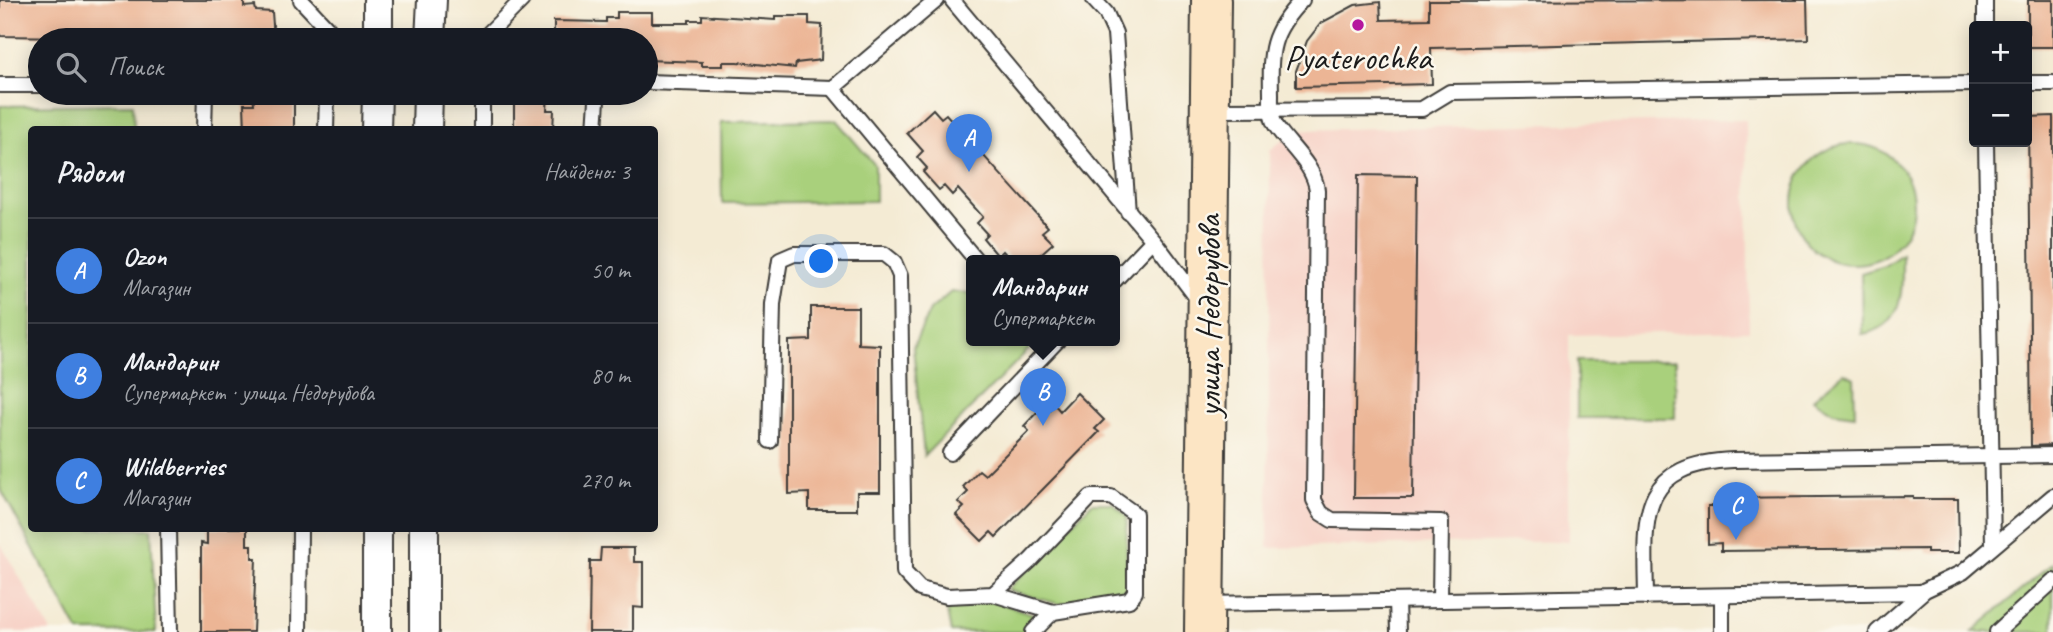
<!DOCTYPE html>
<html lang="ru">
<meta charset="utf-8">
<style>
body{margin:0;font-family:Caveat,sans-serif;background:#242831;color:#f1f3f6}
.controls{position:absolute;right:21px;top:21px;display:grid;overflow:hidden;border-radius:7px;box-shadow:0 4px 18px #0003}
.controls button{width:63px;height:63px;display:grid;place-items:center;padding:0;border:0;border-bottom:2px solid #363941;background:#171b24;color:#f1f3f6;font:35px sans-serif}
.you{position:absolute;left:822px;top:262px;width:24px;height:24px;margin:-18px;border:5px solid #fff;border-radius:50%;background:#1a73e8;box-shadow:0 0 0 10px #1a73e833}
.badge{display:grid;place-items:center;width:46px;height:46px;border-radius:50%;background:#d690ce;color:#fff;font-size:23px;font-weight:700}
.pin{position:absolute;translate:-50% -58px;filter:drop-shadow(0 2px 4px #0008)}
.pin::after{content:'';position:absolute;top:37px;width:24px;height:21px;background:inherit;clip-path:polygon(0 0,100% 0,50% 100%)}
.popup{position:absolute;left:966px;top:255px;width:154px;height:91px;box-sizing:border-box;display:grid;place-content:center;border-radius:7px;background:#171b24;filter:drop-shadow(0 2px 5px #0005);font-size:23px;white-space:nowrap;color:#9ea1a6}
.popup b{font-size:26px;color:#f1f3f6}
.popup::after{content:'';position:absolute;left:50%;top:100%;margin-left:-14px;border:14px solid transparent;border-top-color:#171b24}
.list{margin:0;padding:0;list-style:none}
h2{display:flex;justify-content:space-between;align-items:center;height:91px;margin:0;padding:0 28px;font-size:30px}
h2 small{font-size:23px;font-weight:400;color:#9ea1a6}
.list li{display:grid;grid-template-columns:46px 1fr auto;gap:21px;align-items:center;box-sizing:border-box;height:105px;padding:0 28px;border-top:2px solid #363941}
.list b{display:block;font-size:26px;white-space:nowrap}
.list p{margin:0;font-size:23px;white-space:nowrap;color:#9ea1a6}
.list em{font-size:23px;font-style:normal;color:#9ea1a6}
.icon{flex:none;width:38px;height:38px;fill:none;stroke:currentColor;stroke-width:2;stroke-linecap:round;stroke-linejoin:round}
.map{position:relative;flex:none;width:2053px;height:632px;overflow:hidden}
.search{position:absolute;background:#171b24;box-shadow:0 4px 18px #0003;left:28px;top:28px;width:630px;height:77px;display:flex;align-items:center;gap:18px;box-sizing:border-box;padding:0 24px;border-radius:38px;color:#9ea1a6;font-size:26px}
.panel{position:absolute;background:#171b24;box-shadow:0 4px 18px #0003;left:28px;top:126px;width:630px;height:406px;border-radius:7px}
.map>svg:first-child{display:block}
.built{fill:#f7d1c6}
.green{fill:#a9d07b;stroke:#62764c;stroke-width:2}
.building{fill:#ecb595}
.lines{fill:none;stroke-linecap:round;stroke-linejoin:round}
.lane-casing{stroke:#3c3b38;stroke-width:18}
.street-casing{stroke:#3c3b38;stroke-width:32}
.secondary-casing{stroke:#3c3b38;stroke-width:42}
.lane{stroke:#fff;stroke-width:14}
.street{stroke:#fff;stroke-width:28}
.secondary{stroke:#fce5c4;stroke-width:38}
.poi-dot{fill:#b5179e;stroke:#fbf7ec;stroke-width:2.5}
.labels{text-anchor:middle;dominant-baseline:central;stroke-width:5;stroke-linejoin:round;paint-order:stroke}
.poi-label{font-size:35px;fill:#1c1c1c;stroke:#fbf7ec}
.street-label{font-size:35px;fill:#1c1c1c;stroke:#fbf7ec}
</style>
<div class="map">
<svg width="2053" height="632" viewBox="0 0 2053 632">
<rect width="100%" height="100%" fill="#fbf7ec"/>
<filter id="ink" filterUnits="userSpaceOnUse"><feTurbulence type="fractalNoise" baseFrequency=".0143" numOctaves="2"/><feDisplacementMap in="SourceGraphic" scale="14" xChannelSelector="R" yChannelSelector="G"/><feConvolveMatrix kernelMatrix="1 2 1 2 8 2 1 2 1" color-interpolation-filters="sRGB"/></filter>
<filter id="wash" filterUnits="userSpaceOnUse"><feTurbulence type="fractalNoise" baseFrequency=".00686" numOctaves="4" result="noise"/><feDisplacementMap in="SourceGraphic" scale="28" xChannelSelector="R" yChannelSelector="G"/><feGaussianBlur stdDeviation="1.57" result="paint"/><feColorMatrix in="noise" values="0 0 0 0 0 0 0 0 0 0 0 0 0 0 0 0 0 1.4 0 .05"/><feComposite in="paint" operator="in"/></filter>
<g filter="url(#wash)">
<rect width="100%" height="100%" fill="#f4ebd4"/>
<g class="built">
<polygon points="1746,120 1749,331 1569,335 1569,541 1268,548 1270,150 1296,130"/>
<polygon points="0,543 51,632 0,632"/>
</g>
<g class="green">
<polygon points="133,104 134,129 32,130 32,528 151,529 156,632 79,632 0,488 0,106"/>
<polygon points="836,120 875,165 875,201 722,203 721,122"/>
<circle cx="1853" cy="204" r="60"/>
<path d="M1902,254C1902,289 1906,327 1862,334L1861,273L1884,266Z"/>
<polygon points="951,292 971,293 971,340 1028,340 1033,345 924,456 913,347 930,310"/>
<rect x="1577" y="361" width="98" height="57"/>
<polygon points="1844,373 1854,378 1855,415 1833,412 1813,399"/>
<polygon points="1092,503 1112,503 1127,516 1126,596 1059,604 1007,590"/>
<polygon points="2053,563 2053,632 1972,632"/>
<polygon points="945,601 993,601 1039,616 1024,632 951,632"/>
</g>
<g id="blocks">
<g class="building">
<polygon points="0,0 244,0 244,7 255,6 256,11 272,12 274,40 0,36"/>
<polygon points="1807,0 1808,39 1431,48 1432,84 1296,87 1296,71 1307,41 1321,23 1355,5 1380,2 1381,20 1429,19 1429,1"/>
<rect x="2028" y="0" width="25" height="47"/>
<polygon points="617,12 652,12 652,23 689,23 689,20 702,20 702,15 775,20 775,16 809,16 809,24 822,25 821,60 796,63 795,68 737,62 723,62 723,66 702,66 702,62 646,60 646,40 554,40 554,21 606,22 606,18 617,18"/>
<polygon points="253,93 294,93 294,130 245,130 244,104 254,104"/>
<polygon points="514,93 548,93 547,110 554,110 553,130 514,130"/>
<polygon points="933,109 941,118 946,114 1048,227 1042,232 1053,243 1034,260 1011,260 1003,251 998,256 983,238 987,234 977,223 983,217 958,189 952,195 944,186 939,190 923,172 927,168 917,157 923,151 907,133"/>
<polygon points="2053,116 2053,445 2031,446 2028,117"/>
<polygon points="1358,175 1417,176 1413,498 1354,498"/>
<polygon points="811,307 858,307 858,344 880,345 880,492 857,492 857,510 809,510 809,493 789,494 789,341 811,340"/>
<polygon points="1077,393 1104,420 1095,429 1099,432 996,537 991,532 982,541 956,515 964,507 958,502 968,492 963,487 979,470 985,475 1029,431 1024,426 1040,409 1045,414 1054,404 1060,411"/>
<polygon points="1913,496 1913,499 1958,499 1959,553 1927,553 1927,549 1721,551 1721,543 1708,544 1708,506 1721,506 1721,498"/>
<polygon points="207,528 247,528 247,545 252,545 252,558 256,558 253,632 201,632 201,543 207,544"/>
<polygon points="601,548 634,548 634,562 643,562 643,608 633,607 633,632 589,632 590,561 600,561"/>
</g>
</g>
</g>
<g filter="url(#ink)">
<use href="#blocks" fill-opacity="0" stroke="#3c3b38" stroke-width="2"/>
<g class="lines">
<defs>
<g id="lane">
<polyline points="301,0 329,30 329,40"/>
<polyline points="952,0 1157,245 1200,302"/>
<polyline points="1094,0 1106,13 1115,33 1128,212"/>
<path d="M1302,0C1270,33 1270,51 1271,94C1271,105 1270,117 1276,126C1289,146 1314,165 1317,190L1314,500L1321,513L1332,520L1441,522L1440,600"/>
<polyline points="1985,0 1985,26"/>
<polyline points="482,40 522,0"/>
<polyline points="646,82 833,88 937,0"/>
<polyline points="2027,83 2053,83"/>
<polyline points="0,85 40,85"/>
<polyline points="833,88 976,260"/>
<polyline points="1211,110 1422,109 1450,92 1974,84"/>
<polyline points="204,130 205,93"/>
<polyline points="326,130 327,93"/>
<polyline points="482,130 482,93"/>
<polyline points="595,130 597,100 601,93"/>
<polyline points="1986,142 1993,546"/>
<polyline points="1115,280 1153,240"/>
<polyline points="770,441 773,304 780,260 794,254 884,254 894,262 900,276 904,572 920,589 947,596 993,594 1030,561 1091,497 1111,497 1135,514 1135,592 1129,600 1053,612 1033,632"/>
<polyline points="950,453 1058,340"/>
<polyline points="168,528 170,632"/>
<polyline points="993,594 1053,612"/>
<polyline points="1722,596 1722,632"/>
<path d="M1646,597C1645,520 1635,464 1733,460L2053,455"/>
<polyline points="1397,601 1398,632"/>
<polyline points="1205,604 1921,592"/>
<polyline points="299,632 300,528"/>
<polyline points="1877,632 1925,590 1963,572 2053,496"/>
<polyline points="1997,632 2053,581"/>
</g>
<g id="street">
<polyline points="378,40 378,0"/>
<polyline points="430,40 432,0"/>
<polyline points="376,130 377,93"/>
<polyline points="427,130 428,93"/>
<polyline points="377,528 377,632"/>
<polyline points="424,632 424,528"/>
</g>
<polyline id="secondary" points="1204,632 1211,0"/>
</defs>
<use href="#lane" class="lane-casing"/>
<use href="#street" class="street-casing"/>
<use href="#secondary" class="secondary-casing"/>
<use href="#lane" class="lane"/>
<use href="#street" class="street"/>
<use href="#secondary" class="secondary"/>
</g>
</g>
<circle class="poi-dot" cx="1358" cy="25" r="7"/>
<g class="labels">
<g class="poi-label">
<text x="1358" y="57">Pyaterochka</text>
</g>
<g class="street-label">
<text transform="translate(1208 316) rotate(-90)">улица Недорубова</text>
</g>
</g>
</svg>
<div class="controls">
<button>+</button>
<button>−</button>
</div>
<div class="you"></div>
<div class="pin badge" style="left:969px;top:172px;background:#3f7fe0">A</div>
<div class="pin badge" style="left:1043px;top:426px;background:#3f7fe0">B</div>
<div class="popup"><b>Мандарин</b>Супермаркет</div>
<div class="pin badge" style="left:1736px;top:540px;background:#3f7fe0">C</div>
<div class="search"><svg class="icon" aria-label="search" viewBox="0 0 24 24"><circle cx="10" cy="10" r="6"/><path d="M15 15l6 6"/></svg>Поиск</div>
<section class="panel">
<h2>Рядом<small>Найдено: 3</small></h2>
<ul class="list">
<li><span class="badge" style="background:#3f7fe0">A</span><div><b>Ozon</b><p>Магазин</p></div><em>50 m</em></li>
<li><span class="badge" style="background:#3f7fe0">B</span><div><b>Мандарин</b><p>Супермаркет · улица Недорубова</p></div><em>80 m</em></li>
<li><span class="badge" style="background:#3f7fe0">C</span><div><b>Wildberries</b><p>Магазин</p></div><em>270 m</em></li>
</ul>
</section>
</div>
